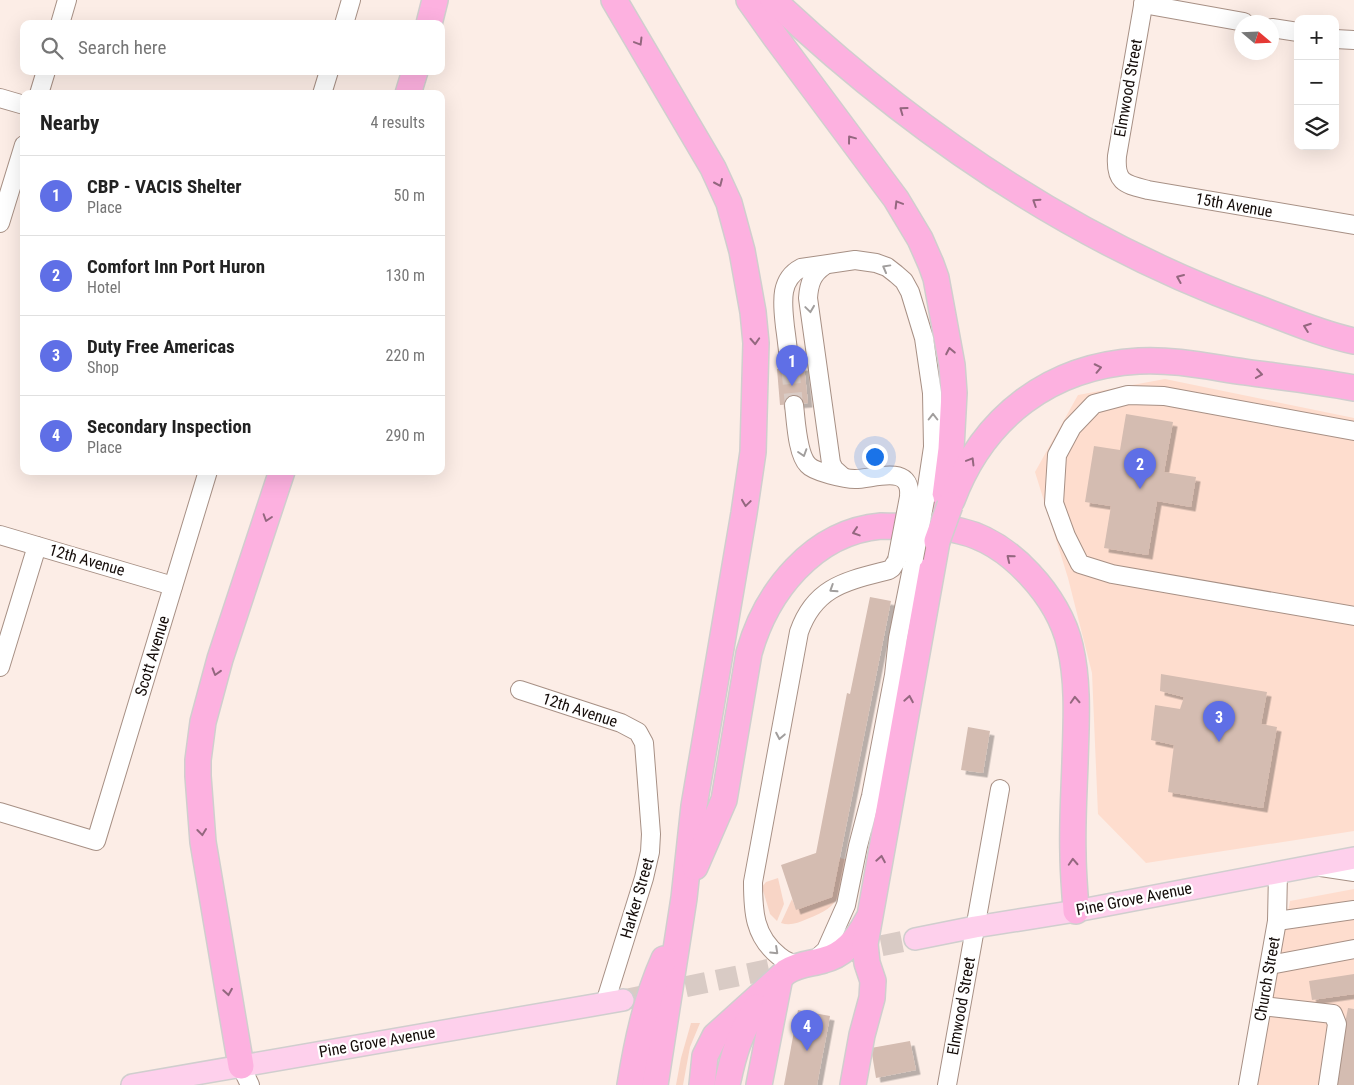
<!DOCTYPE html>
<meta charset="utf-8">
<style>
body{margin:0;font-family:"Roboto Condensed",sans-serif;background:#f2f2f2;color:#222}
.controls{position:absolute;right:15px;top:15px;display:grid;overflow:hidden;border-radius:10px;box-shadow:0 5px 20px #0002}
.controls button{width:45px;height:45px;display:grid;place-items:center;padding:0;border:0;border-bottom:1px solid #e0e0e0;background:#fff;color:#222;font:25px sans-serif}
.compass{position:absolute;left:1234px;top:15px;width:45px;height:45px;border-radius:50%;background:#fff;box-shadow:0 5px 20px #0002;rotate:109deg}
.you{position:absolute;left:874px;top:456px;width:18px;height:18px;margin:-12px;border:4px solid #fff;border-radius:50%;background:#1a73e8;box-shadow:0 0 0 8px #1a73e833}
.badge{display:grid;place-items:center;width:32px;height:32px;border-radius:50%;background:#5f6fe6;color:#fff;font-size:16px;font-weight:700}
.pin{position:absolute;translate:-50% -41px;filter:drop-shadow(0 1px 2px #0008)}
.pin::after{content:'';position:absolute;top:26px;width:18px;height:15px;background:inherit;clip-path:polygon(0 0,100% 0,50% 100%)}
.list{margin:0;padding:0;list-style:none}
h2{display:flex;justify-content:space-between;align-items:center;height:65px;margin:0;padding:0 20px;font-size:21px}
h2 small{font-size:16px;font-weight:400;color:#767676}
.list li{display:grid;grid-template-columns:32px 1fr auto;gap:15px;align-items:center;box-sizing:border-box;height:80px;padding:0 20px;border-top:1px solid #e0e0e0}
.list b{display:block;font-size:19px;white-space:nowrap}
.list p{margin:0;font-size:16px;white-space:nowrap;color:#767676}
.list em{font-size:16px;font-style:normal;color:#767676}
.icon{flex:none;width:28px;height:28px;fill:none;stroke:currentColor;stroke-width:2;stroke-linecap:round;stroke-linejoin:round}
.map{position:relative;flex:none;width:1354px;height:1085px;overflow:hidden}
.search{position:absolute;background:#fff;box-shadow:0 5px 20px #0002;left:20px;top:20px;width:425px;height:55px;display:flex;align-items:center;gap:12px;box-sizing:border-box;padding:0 18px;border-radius:10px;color:#767676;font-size:19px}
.panel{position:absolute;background:#fff;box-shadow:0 5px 20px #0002;left:20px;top:90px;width:425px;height:385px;border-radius:10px}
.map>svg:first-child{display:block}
.built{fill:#feddce}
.green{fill:#f8d5c6}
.building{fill:#d4bcb1;filter:url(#shadow)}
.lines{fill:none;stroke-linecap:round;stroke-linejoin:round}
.minor-tunnel{stroke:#d9cbc5;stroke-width:18;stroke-dasharray:18 9;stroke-linecap:butt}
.major-tunnel{stroke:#d9cbc5;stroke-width:21;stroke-dasharray:21 11;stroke-linecap:butt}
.minor-casing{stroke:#a79085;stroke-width:20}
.major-casing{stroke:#d0cece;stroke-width:24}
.highway-casing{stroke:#d0cece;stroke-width:28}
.minor{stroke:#fff;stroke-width:18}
.major{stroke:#fed0ec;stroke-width:21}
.highway{stroke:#fdb1e0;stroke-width:25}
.minor-bridge-casing{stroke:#a79085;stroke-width:20;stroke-linecap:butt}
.highway-bridge-casing{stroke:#d0cece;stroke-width:28;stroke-linecap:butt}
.minor-bridge{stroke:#fff;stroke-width:18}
.highway-bridge{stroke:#fdb1e0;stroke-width:25}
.oneway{stroke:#94677f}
.oneway2{stroke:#a19e9d}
.labels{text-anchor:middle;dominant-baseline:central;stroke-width:4.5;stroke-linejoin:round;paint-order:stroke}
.street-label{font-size:16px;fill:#140c09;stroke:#fff}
</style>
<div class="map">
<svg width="1354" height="1085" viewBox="0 0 1354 1085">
<defs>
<filter id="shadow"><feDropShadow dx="4.5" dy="4.5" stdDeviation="0" flood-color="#0004"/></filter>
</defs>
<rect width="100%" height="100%" fill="#fcede6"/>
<g class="built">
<polygon points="1165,379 1354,418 1354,831 1146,863 1098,814 1092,673 1068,578 1035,472 1078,395"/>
<polygon points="1354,889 1354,1085 1256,1085 1290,901"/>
</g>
<g class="green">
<path d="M840,858L849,860C840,893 843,906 807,919C798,923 790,926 781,923L792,899L796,909Z"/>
<polygon points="778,878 784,904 777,921 770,914 762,887 766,882"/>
<polygon points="691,1023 700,1023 690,1047 683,1085 676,1085 681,1058"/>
</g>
<g class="building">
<polygon points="804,366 808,403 780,405 777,369"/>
<polygon points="1126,414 1173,422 1164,472 1196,477 1191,507 1157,501 1148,555 1104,548 1111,506 1085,502 1094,446 1120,450"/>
<polygon points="870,597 891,601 832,897 796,910 781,865 816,853 847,693 850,694"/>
<polygon points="1161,674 1267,692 1261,724 1277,727 1263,808 1168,792 1174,745 1151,740 1155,705 1180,709 1184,697 1160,691"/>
<polygon points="968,727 990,731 983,773 961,770"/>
<polygon points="1354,974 1354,994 1312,1000 1309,981"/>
<polygon points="1348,1008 1354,1009 1354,1085 1333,1085"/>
<polygon points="798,1010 830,1016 817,1085 784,1085"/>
<polygon points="910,1041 916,1070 876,1078 871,1048"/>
</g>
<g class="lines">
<polyline class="minor-tunnel" points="790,366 794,405"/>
<g class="major-tunnel">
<polyline points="850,952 915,939"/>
<polyline points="623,1000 799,963"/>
</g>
<defs>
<g id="minor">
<path d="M1144,0L1117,156C1115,183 1125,184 1148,190L1354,225"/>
<polyline points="1143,4 1244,22"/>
<polyline points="60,24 67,0"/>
<polyline points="344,24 351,0"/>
<polyline points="1272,28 1298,32"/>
<polyline points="1335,39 1354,40"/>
<polyline points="39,94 46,71"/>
<polyline points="322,94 329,71"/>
<polyline points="0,98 24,105"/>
<polyline points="0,223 24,145"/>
<path d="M824,266C812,274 809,284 808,298L831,463L834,469L843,477"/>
<path d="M790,366C788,353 787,340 785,327C783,306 778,280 801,268L855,260L876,263L887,267L896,274L904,281L910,292L924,338L932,393L933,447L925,500"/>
<path d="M794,405C796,420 797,454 808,465C814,472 845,479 855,479C874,479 912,463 909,497"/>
<polyline points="1354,431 1164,396 1128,395 1094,404 1072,427 1057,455 1054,503 1066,536 1080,564 1112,574 1354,616"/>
<polyline points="0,535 173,586"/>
<polyline points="0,667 37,546"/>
<polyline points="520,690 621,723 638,732 644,743 651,834 650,852 644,878 605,1003"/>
<polyline points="0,812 96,841 208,471"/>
<polyline points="1321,867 1354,872"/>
<polyline points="1277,921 1354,910"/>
<polyline points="814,961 826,950 846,905 858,846 871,796 894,675 898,638 914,558"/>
<path d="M800,965C791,964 785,961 779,956C754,936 753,911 753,882L799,632C815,586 847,581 889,570L892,568L897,560"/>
<polyline points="1270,965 1354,949"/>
<polyline points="1262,1006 1333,1014 1337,1024 1328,1085"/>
<polyline points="241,1066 250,1085"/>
<polyline points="947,1085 1000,789"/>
<polyline points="1248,1085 1277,921 1278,872"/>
</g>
<g id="major">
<polyline points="915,939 975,927 1076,911 1354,858"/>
<polyline points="132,1085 623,1000"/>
</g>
<g id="highway">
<polyline points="614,0 713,168 729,203 742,251 753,312 756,343 753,452 744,513 694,806 684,898 655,1085"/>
<polyline points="749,0 776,38 896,199 920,239 931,264 936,278 952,365 954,393 951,449 944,504"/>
<path d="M773,0C912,131 1074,241 1254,307C1287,319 1320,334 1354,341"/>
<polyline points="429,24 435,0"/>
<polyline points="408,94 415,71"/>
<path d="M952,500C983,417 1050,366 1139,361C1174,359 1210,367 1245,372C1281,377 1318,381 1354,388"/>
<path d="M695,867L724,800L749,653C766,592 813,532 881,526C906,527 935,525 960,531C1010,542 1059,597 1070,646C1079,684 1076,725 1075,763C1074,793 1072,824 1073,854C1073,873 1075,892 1076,911"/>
<polyline points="241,1066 203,842 198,776 198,760 203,722 220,659 282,471"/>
<path d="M630,1085C637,1042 646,999 664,959"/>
<path d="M702,1085L705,1056L715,1036L786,972C798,964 811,964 824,960C844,955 858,938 867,921"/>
<path d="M727,1085C733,1056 740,1031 757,1007"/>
<polyline points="759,1085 779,982"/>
<polyline points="853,1085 862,1035 872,998 873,981 867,963 865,944 937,541"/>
</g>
</defs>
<use href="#minor" class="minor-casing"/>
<use href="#major" class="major-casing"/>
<use href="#highway" class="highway-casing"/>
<use href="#minor" class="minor"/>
<use href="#major" class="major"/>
<use href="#highway" class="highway"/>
<defs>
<g id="minor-bridge">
<polyline points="914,558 925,500"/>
<polyline points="897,560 909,497"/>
</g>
<polyline id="highway-bridge" points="937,541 950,505"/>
</defs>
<use href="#minor-bridge" class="minor-bridge-casing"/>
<use href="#highway-bridge" class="highway-bridge-casing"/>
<use href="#minor-bridge" class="minor-bridge"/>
<use href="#highway-bridge" class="highway-bridge"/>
</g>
<defs><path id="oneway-chevron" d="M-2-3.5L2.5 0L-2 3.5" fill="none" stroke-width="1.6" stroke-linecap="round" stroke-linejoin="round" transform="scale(1.25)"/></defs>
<g class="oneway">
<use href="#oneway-chevron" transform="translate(639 42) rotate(59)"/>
<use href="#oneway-chevron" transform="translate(903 110) rotate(-144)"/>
<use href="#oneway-chevron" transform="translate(851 139) rotate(-127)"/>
<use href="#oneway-chevron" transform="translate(719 183) rotate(66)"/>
<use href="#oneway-chevron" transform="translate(1036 202) rotate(-147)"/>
<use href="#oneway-chevron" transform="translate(898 204) rotate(-121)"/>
<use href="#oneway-chevron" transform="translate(1180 278) rotate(-157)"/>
<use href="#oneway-chevron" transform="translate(1307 327) rotate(-160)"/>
<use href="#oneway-chevron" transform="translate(755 341) rotate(87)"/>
<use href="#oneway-chevron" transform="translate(950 351) rotate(-101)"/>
<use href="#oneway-chevron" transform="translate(1098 368) rotate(-12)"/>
<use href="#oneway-chevron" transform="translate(1259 374) rotate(8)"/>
<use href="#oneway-chevron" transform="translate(971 461) rotate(-59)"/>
<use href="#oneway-chevron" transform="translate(746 503) rotate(98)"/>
<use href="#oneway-chevron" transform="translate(267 518) rotate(108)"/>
<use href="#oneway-chevron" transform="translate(856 532) rotate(162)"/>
<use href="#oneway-chevron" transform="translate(1010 558) rotate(-141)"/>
<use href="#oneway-chevron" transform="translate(216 672) rotate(107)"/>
<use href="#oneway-chevron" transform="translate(909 699) rotate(-80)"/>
<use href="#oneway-chevron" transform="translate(1075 700) rotate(-93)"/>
<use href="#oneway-chevron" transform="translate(202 832) rotate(83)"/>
<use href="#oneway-chevron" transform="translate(881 859) rotate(-80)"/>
<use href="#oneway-chevron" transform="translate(1073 862) rotate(-93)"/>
<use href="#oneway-chevron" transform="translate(228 992) rotate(81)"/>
</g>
<g class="oneway2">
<use href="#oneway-chevron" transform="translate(886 268) rotate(-151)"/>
<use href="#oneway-chevron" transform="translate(810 309) rotate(82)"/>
<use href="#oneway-chevron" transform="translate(933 417) rotate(-90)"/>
<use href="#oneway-chevron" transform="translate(803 453) rotate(72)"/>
<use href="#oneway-chevron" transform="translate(833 589) rotate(147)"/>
<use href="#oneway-chevron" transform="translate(780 736) rotate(101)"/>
<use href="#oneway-chevron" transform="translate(775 951) rotate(43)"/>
</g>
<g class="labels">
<g class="street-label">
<text transform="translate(1128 88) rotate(-80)">Elmwood Street</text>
<text transform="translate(1234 205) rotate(10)">15th Avenue</text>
<text transform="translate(87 560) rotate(16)">12th Avenue</text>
<text transform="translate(152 656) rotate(-73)">Scott Avenue</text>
<text transform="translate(580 710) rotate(18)">12th Avenue</text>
<text transform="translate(637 898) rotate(-74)">Harker Street</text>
<text transform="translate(1134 899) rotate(-11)">Pine Grove Avenue</text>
<text transform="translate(1267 979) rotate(-80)">Church Street</text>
<text transform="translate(961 1006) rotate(-80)">Elmwood Street</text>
<text transform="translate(377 1042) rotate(-10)">Pine Grove Avenue</text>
</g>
</g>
</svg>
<div class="controls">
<button>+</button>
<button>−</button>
<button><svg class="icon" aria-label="layers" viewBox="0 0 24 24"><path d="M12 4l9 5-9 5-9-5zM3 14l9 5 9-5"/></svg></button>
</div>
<svg class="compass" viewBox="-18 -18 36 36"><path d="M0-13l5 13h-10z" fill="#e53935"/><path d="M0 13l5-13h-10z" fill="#767676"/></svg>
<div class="you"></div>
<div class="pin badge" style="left:792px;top:386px">1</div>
<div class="pin badge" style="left:1140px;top:489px">2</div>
<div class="pin badge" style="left:1219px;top:742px">3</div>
<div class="pin badge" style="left:807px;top:1051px">4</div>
<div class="search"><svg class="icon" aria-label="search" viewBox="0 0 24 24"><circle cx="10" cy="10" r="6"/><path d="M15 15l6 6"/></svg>Search here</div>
<section class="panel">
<h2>Nearby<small>4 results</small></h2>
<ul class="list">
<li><span class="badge">1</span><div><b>CBP - VACIS Shelter</b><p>Place</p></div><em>50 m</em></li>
<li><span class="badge">2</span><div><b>Comfort Inn Port Huron</b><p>Hotel</p></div><em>130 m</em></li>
<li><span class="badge">3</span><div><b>Duty Free Americas</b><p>Shop</p></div><em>220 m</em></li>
<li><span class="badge">4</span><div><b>Secondary Inspection</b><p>Place</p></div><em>290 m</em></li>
</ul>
</section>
</div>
